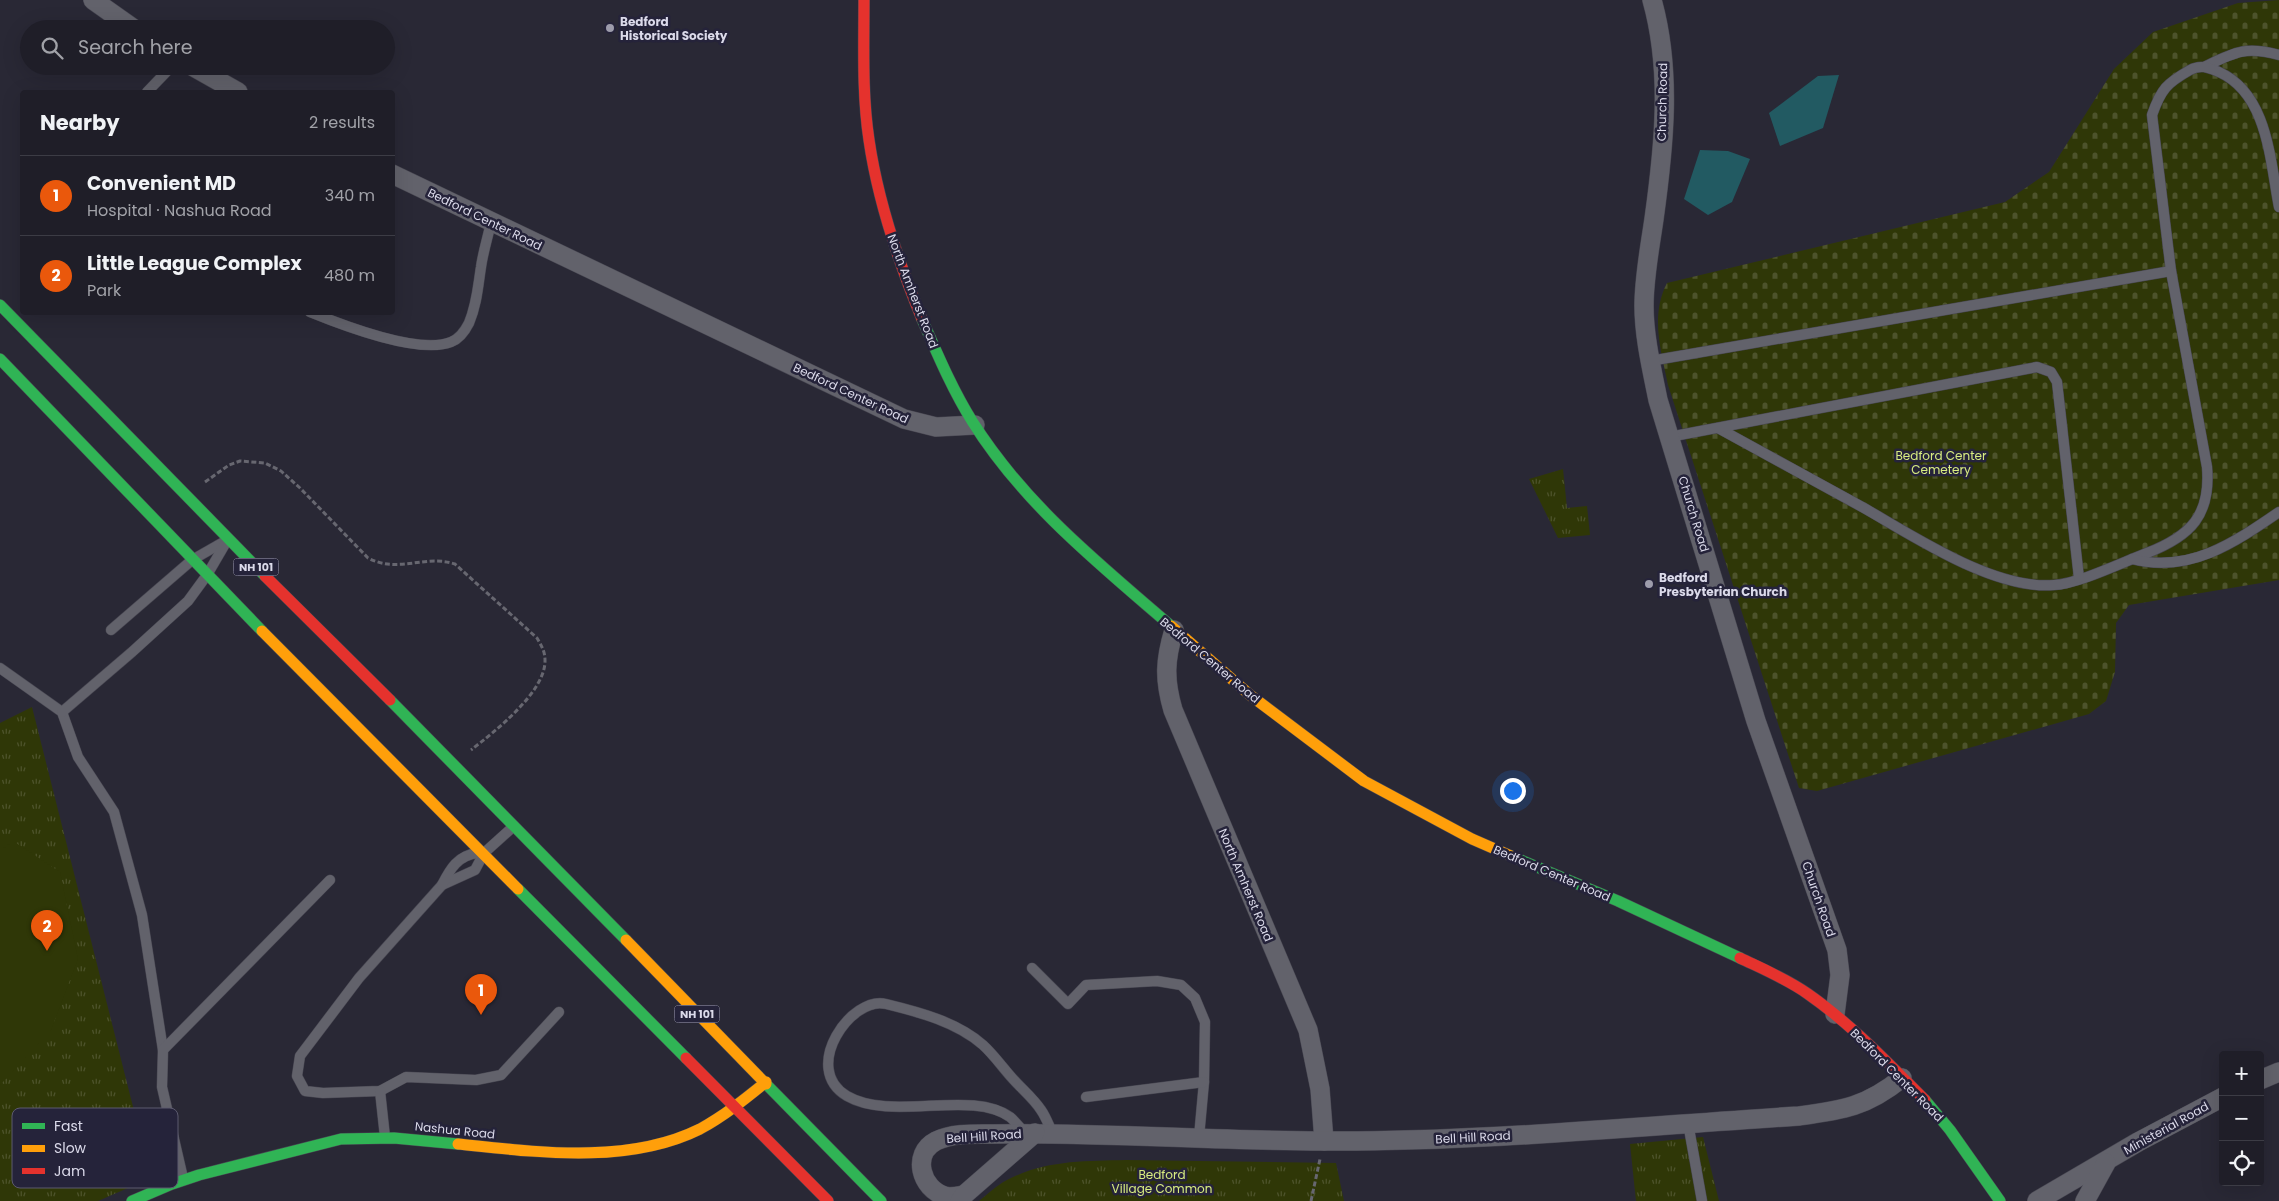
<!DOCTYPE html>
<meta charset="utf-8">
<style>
body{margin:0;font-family:Poppins,sans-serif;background:#2c2b34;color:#f1f3f6}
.controls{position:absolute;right:15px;bottom:15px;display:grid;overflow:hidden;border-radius:5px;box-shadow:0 5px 20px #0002}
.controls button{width:45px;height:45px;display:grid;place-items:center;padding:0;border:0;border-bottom:1px solid #3c3c45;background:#1f1e28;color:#f1f3f6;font:25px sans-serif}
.you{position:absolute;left:1512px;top:790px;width:18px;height:18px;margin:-12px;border:4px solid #fff;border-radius:50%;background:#1a73e8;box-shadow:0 0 0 8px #1a73e833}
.badge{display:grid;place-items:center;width:32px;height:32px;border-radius:50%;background:#ea580c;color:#fff;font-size:16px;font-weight:700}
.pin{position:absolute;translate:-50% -41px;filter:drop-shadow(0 1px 2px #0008)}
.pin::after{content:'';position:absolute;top:26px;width:18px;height:15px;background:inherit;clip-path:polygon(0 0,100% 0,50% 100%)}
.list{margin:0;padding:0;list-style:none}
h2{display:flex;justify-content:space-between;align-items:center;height:65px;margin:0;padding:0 20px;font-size:21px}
h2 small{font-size:16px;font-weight:400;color:#a1a2a8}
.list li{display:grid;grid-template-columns:32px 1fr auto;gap:15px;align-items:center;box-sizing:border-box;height:80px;padding:0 20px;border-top:1px solid #3c3c45}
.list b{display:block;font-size:19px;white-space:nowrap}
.list p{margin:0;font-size:16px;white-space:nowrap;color:#a1a2a8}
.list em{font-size:16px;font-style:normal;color:#a1a2a8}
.icon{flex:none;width:28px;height:28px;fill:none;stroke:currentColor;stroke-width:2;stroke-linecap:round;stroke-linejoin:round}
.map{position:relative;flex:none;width:2279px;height:1201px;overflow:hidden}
.search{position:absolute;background:#1f1e28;box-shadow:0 5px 20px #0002;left:20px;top:20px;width:375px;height:55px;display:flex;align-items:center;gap:12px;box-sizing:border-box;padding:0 18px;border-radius:28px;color:#a1a2a8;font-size:19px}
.panel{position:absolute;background:#1f1e28;box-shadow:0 5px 20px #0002;left:20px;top:90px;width:375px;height:225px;border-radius:5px}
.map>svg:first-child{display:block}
.cemetery{fill:url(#cemetery-stones)}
.park{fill:url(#park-tufts)}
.pitch{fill:#2f3707}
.water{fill:#225a62}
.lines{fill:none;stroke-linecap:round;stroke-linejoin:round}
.lane-casing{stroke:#474651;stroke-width:11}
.street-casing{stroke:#474651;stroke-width:20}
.fast-casing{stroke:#474651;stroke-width:12}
.slow-casing{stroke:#474651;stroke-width:12}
.jam-casing{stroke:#474651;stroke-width:12}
.path{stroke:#676770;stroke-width:3;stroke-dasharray:5 2.5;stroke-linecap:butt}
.lane{stroke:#62626b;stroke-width:10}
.street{stroke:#62626b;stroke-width:19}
.fast{stroke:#30b455;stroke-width:11}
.slow{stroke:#ff9f0a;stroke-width:11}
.jam{stroke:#e5322d;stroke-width:11}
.poi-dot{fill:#9d9cab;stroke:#25233a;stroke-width:2}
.labels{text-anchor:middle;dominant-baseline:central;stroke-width:5;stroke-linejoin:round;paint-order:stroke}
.shield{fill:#25233a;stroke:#a4a3b5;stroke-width:1}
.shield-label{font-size:11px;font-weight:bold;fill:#dbdaea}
.poi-label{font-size:12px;font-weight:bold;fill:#dbdaea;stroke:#25233a;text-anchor:start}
.street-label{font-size:12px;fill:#dbdaea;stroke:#25233a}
.park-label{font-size:12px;fill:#d8ec80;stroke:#25233a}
.key{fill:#25233a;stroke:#5c5a6f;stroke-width:1}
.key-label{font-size:14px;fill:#dbdaea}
</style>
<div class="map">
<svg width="2279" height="1201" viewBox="0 0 2279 1201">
<defs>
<pattern id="cemetery-stones" width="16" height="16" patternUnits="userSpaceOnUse" patternTransform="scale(1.25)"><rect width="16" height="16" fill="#2f3707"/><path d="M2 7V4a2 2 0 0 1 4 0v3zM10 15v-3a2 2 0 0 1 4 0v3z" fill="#4d532b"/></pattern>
<pattern id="park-tufts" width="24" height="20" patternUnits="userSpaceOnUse" patternTransform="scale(1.25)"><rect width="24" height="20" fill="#2f3707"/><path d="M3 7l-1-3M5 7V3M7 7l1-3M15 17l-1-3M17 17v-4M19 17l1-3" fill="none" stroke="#4d532b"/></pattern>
</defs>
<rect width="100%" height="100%" fill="#292835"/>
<path class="cemetery" d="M2279,0V580L2129,605L2116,623L2115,672L2106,701L2089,714L1817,791L1799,788L1668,385C1661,350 1650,316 1667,283L2005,202L2049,172L2114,69L2153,32L2238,3Z"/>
<g class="park">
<polygon points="1563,469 1567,508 1587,506 1590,535 1558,538 1529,479"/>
<polygon points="32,707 151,1178 98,1201 0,1201 0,723"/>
<polygon points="1703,1137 1719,1201 1636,1201 1630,1144"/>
<path d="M1126,1160L1336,1163L1344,1201H979C988,1194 997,1185 1007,1180C1045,1160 1085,1161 1126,1160Z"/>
</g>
<polygon class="pitch" points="13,841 60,872 78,959 51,1030 0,1085 0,851"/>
<g class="water">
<polygon points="1839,75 1823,128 1780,146 1769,113 1818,76"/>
<polygon points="1700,150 1728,151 1750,159 1732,202 1708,215 1684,199"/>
</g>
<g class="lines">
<defs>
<g id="lane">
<path d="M2206,66C2235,52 2246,46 2279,55"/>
<polyline points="147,92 172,66"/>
<path d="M310,312C342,325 418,355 451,342C459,339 465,331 469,323C477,304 478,286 481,267C483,252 488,237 491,222"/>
<polyline points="1650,361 2171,271"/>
<path d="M1718,428C1767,455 1815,481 1864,508C1915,537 1994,590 2054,585C2078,584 2123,562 2147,553C2191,536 2211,515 2207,467L2171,271L2152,115C2161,89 2167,83 2190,70C2201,64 2209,68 2219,72C2268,94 2270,161 2279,207"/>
<polyline points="1669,437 2037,367 2051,372 2057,382 2079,578"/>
<path d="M2132,559C2189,574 2234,543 2279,512"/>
<polyline points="111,630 192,560 227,540"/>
<polyline points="0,668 62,712 78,757 114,812 142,915 163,1050"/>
<polyline points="62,712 132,652 188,601 207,575 228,539"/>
<polyline points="514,826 484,853 475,870 442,885 359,978 300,1056 297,1076 305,1091 323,1093 380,1091 406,1077 476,1080 501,1075 559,1012"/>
<path d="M442,885C450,869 458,855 478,853"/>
<polyline points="1032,968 1068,1004 1086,985 1157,981 1181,985 1195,998 1205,1022 1204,1082 1199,1137"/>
<polyline points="380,1091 385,1137"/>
<polyline points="1086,1097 1204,1082"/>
<polyline points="1688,1123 1702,1201"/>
<path d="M1025,1133C1020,1128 1015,1121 1010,1117C971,1089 892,1122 847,1096C800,1068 852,995 886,1004C919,1012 957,1022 983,1045C994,1055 1003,1068 1013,1079C1022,1089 1034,1099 1041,1110C1046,1117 1049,1126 1053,1134"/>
<polyline points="183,1178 162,1087 163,1050 330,880"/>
</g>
<g id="street">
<polyline points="93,0 134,29"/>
<path d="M1652,0C1672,71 1664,147 1654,219C1650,247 1644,277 1644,306C1644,337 1652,370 1658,400L1756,721L1837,950L1840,975L1835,1014"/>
<polyline points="192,66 238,92"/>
<polyline points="392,174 904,419 936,427 975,425"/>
<path d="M1174,630C1165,660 1164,679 1173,710L1308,1030L1320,1089L1324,1141"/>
<polyline points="2260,1080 2279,1072"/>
<path d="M964,1195C958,1196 951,1198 945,1196C921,1189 911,1154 936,1141C952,1133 974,1134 992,1134C1103,1132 1213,1141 1324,1141C1482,1142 1641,1126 1799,1116C1843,1110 1866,1107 1902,1078"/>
<polyline points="960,1201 964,1195 1035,1133"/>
<polyline points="2037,1201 2138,1142 2223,1097"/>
<polyline points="2085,1201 2106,1163"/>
</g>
<g id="fast">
<polyline points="0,305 265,576"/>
<path d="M922,319C937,353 952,389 972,421C1024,504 1098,563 1171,626"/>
<polyline points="0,359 262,631"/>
<polyline points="390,700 626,940"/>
<polyline points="1511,856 1618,901 1740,958"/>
<polyline points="518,889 686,1058"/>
<polyline points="766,1084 881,1201"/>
<polyline points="1925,1100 1950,1130 2000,1201"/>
<polyline points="132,1201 172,1184 199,1175 341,1139 394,1138 458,1144"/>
</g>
<g id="slow">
<polyline points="1171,626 1250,695 1364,781 1472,839 1511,856"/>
<polyline points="262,631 518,889"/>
<polyline points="626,940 766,1084"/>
<path d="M458,1144C536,1152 628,1165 700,1129C724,1116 745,1099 766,1082"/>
</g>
<g id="jam">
<path d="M864,0C864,47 862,94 869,140C878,202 898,261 922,319"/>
<polyline points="265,576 390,700"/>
<path d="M1740,958C1763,969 1787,979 1808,994C1851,1024 1888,1063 1925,1100"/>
<polyline points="686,1058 828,1201"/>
</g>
</defs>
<use href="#lane" class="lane-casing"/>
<use href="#street" class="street-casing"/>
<use href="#fast" class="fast-casing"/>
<use href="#slow" class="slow-casing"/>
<use href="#jam" class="jam-casing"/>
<g class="path">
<path d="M205,482L229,465L240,461L265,463L281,471L300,488L368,558C399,574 424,554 455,564L537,638C541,645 545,651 545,660C546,692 494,732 471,750"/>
<polyline points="1311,1201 1320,1159"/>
</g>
<use href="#lane" class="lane"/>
<use href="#street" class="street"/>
<use href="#fast" class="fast"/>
<use href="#slow" class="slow"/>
<use href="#jam" class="jam"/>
</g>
<g class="poi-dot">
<circle cx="610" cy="28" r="5"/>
<circle cx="1649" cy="584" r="5"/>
</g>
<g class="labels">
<g class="shield">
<rect x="233.5" y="558.5" width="45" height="17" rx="4"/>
<rect x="674.5" y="1005.5" width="45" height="17" rx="4"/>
</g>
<g class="shield-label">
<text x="256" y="567">NH 101</text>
<text x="697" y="1014">NH 101</text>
</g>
<g class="poi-label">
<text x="620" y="21">Bedford<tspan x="620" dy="14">Historical Society</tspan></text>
<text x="1659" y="577">Bedford<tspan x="1659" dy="14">Presbyterian Church</tspan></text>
</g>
<g class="street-label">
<text transform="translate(1662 102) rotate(-89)">Church Road</text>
<text transform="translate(485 219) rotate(26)">Bedford Center Road</text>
<text transform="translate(913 291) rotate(69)">North Amherst Road</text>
<text transform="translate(851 393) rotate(25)">Bedford Center Road</text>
<text transform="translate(1694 514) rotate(73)">Church Road</text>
<text transform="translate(1210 660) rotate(40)">Bedford Center Road</text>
<text transform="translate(1552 873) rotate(23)">Bedford Center Road</text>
<text transform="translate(1246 885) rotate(67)">North Amherst Road</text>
<text transform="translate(1819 899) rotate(71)">Church Road</text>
<text transform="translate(1897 1075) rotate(45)">Bedford Center Road</text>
<text transform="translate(2166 1128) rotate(-29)">Ministerial Road</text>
<text transform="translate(455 1130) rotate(6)">Nashua Road</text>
<text transform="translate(984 1136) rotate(-4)">Bell Hill Road</text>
<text transform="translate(1473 1137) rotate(-3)">Bell Hill Road</text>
</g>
<g class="park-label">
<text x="1941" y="455">Bedford Center<tspan x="1941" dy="14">Cemetery</tspan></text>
<text x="1162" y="1174">Bedford<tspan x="1162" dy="14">Village Common</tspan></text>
</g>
</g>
<rect x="12" y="1108" width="166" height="80" rx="8" class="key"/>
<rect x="22" y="1123" width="23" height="6" fill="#30b455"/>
<rect x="22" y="1145" width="23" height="7" fill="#ff9f0a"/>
<rect x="22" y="1168" width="23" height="6" fill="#e5322d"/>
<g class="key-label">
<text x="54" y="1131">Fast</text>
<text x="54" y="1153">Slow</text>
<text x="54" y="1176">Jam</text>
</g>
</svg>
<div class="controls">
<button>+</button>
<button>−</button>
<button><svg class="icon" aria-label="locate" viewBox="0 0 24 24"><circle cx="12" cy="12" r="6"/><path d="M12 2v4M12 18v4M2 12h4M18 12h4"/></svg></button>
</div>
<div class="you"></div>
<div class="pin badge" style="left:481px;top:1015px">1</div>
<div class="pin badge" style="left:47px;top:951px">2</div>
<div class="search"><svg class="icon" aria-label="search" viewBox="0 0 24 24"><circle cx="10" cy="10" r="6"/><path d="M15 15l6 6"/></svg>Search here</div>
<section class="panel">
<h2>Nearby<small>2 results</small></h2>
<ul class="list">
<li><span class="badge">1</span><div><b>Convenient MD</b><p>Hospital · Nashua Road</p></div><em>340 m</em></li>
<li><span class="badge">2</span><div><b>Little League Complex</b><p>Park</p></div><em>480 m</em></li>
</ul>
</section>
</div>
